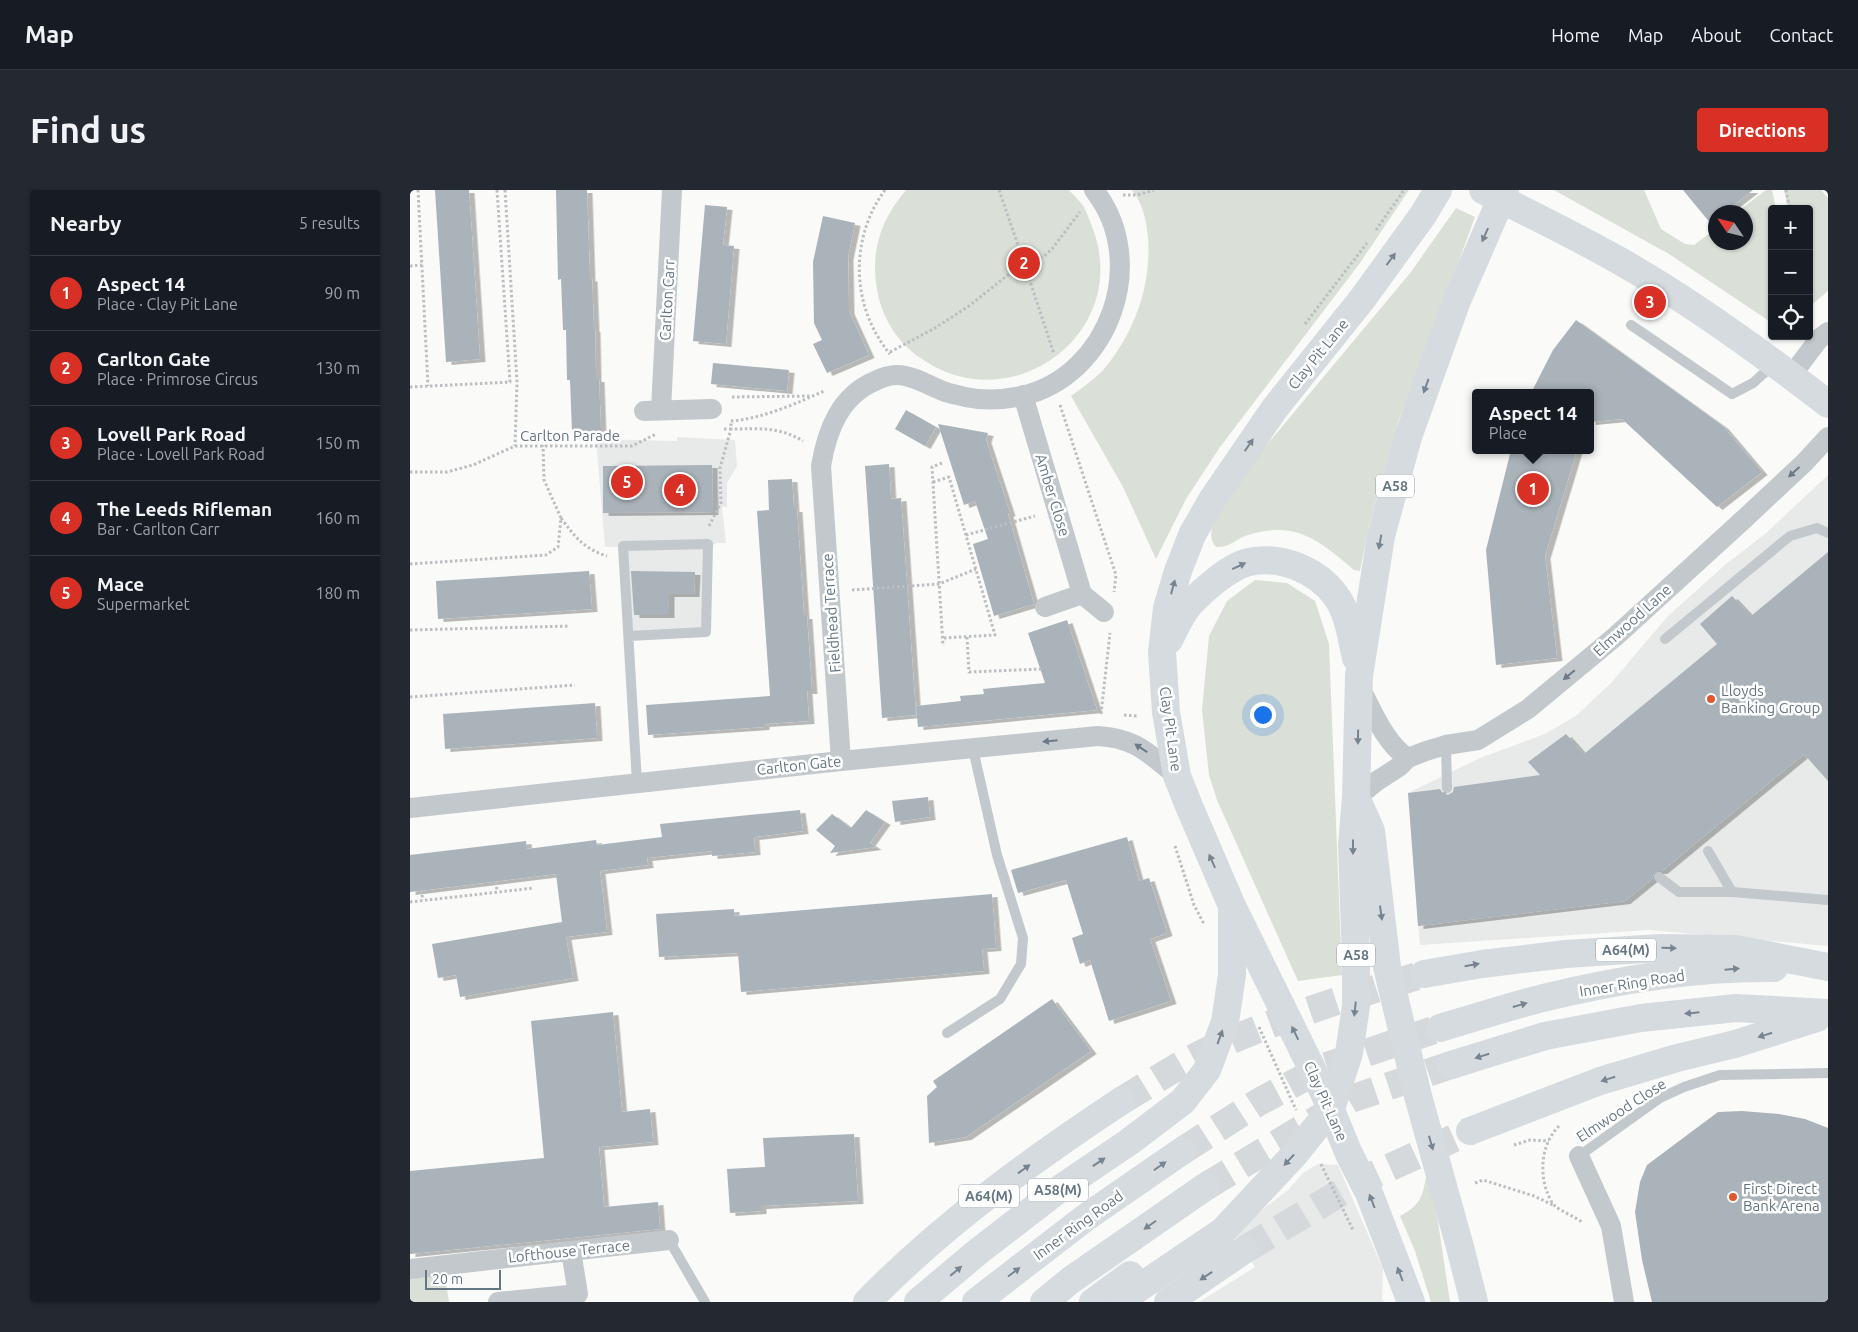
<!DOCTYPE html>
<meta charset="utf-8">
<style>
body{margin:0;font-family:Ubuntu,sans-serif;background:#242831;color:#f1f3f6}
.controls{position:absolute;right:15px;top:15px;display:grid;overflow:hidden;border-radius:5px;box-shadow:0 1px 4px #0004}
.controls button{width:45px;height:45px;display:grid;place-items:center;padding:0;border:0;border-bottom:1px solid #363941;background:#171b24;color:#f1f3f6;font:25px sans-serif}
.compass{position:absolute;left:1298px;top:15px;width:45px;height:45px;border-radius:50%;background:#171b24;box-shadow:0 1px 4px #0004;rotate:305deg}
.scale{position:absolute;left:15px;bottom:12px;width:76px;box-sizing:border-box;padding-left:5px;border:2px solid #657683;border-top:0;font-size:14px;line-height:18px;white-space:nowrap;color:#657683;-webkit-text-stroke:4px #fff;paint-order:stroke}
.you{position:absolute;left:852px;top:524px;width:18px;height:18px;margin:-12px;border:4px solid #fff;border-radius:50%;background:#1a73e8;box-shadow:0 0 0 8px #1a73e833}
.badge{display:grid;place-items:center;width:32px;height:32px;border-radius:50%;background:#d93025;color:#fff;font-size:16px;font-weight:700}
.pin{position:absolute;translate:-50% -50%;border:2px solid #fff;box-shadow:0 1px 5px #0006}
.popup{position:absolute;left:1062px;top:199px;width:122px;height:65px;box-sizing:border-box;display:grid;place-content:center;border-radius:5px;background:#171b24;filter:drop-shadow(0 1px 4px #0005);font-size:16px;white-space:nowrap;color:#9ea1a6}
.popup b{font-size:19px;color:#f1f3f6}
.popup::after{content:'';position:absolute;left:50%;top:100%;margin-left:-10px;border:10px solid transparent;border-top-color:#171b24}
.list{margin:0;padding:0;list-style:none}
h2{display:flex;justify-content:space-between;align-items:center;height:65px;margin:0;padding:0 20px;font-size:21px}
h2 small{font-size:16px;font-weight:400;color:#9ea1a6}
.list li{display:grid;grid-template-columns:32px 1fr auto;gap:15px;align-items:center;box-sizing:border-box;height:75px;padding:0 20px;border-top:1px solid #363941}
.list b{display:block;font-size:19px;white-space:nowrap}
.list p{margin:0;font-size:16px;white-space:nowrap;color:#9ea1a6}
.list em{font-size:16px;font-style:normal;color:#9ea1a6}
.icon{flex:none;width:28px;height:28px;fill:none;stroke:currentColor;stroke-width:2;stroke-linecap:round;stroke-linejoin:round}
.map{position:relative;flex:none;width:1418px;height:1112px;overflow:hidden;border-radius:5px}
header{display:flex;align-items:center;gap:30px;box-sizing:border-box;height:70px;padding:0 25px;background:#171b24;border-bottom:1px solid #363941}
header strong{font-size:24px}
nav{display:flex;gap:28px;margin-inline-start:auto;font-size:18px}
.intro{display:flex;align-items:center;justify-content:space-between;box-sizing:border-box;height:120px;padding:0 30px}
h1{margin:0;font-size:35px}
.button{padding:12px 22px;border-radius:5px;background:#d93025;color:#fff;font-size:18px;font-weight:700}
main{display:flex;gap:30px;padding:0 30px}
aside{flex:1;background:#171b24;border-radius:5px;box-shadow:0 1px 4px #0004}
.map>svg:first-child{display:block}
.built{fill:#e8e9e9}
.green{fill:#dadfd7}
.building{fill:#aab3b9;filter:url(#shadow)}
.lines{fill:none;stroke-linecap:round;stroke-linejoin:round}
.highway-tunnel{stroke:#d5d9db;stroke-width:28;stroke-dasharray:28 14;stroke-linecap:butt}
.path{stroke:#bbbfc2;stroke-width:3;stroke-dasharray:2.5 2.5;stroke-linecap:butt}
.lane{stroke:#c3c8cc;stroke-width:10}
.street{stroke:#c3c8cc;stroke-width:20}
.secondary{stroke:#d6dbdf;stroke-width:28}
.highway{stroke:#d6dbdf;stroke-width:28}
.oneway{fill:#768591}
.oneway2{fill:#6a7a87}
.poi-dot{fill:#e4572e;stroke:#fff;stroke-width:2}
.labels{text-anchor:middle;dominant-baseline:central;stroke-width:5;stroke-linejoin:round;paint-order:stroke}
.shield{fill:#fff;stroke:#939fa8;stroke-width:1}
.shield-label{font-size:14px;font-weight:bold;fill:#657683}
.street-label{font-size:15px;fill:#657683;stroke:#fff}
.poi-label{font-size:15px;fill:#657683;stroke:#fff;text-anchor:start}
</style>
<header>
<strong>Map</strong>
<nav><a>Home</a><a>Map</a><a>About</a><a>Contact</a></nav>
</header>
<div class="intro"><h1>Find us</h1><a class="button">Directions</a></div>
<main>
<aside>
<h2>Nearby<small>5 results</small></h2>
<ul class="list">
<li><span class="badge">1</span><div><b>Aspect 14</b><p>Place · Clay Pit Lane</p></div><em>90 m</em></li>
<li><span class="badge">2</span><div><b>Carlton Gate</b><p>Place · Primrose Circus</p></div><em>130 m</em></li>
<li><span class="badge">3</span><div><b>Lovell Park Road</b><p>Place · Lovell Park Road</p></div><em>150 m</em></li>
<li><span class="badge">4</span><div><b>The Leeds Rifleman</b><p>Bar · Carlton Carr</p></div><em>160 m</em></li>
<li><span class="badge">5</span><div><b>Mace</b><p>Supermarket</p></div><em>180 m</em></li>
</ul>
</aside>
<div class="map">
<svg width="1418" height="1112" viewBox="0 0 1418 1112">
<defs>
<filter id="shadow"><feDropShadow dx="5.5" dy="3" stdDeviation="0" flood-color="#0004"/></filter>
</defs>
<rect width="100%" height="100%" fill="#fafaf8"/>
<g class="built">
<polygon points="267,247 325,250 327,276 317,293 317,317 312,317 316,353 306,353 293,361 294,439 217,445 208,357 195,357 186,249 267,251"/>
<polygon points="1418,285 1418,756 1239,740 1010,755 998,603 1070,568 1135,544 1167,525 1201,493 1258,426 1316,374 1355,344"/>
<polygon points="908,974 928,975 973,1079 972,1109 974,1112 789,1112 845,1077 823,1042 878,1000 893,983"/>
</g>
<g class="green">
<path d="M496,0H659C664,6 670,11 674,17C678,25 681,34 684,42C719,144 603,229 515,171C492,157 476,135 469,109C459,67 468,33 496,0Z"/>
<path d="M722,0H999L950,73L810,257L776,309L746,369L713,297L661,206C672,198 685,189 694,179C726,141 744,89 737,39C735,25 731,11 722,0Z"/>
<polygon points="1144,0 1234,0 1251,39 1275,54 1284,55 1305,39 1306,52 1336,52 1336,22 1327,22 1356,0 1362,0 1366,19 1362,19 1362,133 1259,64"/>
<polygon points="1374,0 1411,0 1418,8 1418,101 1399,117 1399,19 1378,19"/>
<path d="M1046,18L1065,27L1012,172L988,232L959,336L950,381L944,380C909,350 886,330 838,345C825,349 820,358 806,357C799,349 801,341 804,330L845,269L1001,82Z"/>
<polygon points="845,390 877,393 905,411 919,454 932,785 888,791 807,610 799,585 792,520 799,446 817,411"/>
<path d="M1017,982L1028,1032L1040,1112H1021L1005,1061L990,1026C1012,1015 1013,1004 1017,982Z"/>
<polygon points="33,1075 39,1112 0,1112 0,1079"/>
</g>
<g class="building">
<polygon points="25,0 59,0 70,169 36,172"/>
<polygon points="146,0 177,0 180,89 182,88 184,139 185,139 186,189 189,189 191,241 162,242 160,190 157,190 156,140 153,140 151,89 148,90"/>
<polygon points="1273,0 1343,0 1315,22 1306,22 1306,30 1301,34"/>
<polygon points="295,15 317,17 313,55 324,56 316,154 283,151"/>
<polygon points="413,26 445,33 438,67 439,121 459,165 417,183 403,154 412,150 404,133 403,72"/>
<polygon points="1166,130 1313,236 1352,282 1307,317 1212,229 1180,232 1180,203 1121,203 1143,160"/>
<polygon points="303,173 379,180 377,201 301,194"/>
<polygon points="496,220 526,237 515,256 485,239"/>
<polygon points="528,234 578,243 576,250 600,323 598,324 624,414 584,426 563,354 578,349 565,311 554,315"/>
<polygon points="1101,260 1167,260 1135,366 1147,468 1086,475 1076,360"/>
<polygon points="479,274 481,309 491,308 506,525 472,528 455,276"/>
<polygon points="302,275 303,322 193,323 193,276"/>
<polygon points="382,289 384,319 387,319 394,426 397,426 402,501 397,501 399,531 354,534 354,537 238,545 236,515 360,506 347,321 359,320 358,290"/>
<polygon points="1418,362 1418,591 1394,564 1252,681 1247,681 1244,683 1242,689 1215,711 1008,736 998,603 1030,599 1033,604 1038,605 1043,602 1044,597 1130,585 1118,572 1156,544 1174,564 1307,454 1290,434 1322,406 1341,426"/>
<polygon points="179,381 182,419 28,429 26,391"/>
<polygon points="221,381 285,382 284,404 259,404 259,425 224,425"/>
<polygon points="657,430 687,520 508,537 506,516 551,511 550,506 574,504 573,499 635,493 618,443"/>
<polygon points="185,513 187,548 35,559 33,524"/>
<polygon points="518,607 520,627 485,632 482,611"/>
<polygon points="390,620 393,641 344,647 345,662 302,666 302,661 237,668 238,675 190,681 197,742 156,747 163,788 50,807 46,785 28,788 22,754 152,732 146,684 0,702 0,665 116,651 117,659 186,650 187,655 252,647 250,634"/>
<polygon points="456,620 475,632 460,653 466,657 420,663 425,656 406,640 422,624 441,638"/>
<polygon points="717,647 729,691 739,688 757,743 740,749 761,811 699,831 680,770 670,774 662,748 673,744 656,690 608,703 601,680"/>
<polygon points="582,704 586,758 572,759 574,781 331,802 328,763 249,767 246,724 324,719 324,726"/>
<polygon points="642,809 681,861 556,947 519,953 517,906 527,897 523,891"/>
<polygon points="203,822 212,922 240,919 243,952 189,957 194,1017 248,1012 250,1039 0,1064 0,981 134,968 121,831"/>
<polygon points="1332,921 1369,924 1395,929 1418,938 1418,1112 1242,1112 1232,1070 1225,1022 1230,992 1237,975 1308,922"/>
<polygon points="444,944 448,1011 351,1016 351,1021 320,1023 317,979 355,977 353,948"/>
</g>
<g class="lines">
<g class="highway-tunnel">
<path d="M711,911C738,895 765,877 793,863C864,829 939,807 1014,784"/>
<polyline points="772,961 847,913 914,877 1030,838"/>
<polyline points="795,997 941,909 1041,875"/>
<polyline points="834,1060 950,991 1060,941"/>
</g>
<g class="path">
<polyline points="8,0 18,196"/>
<polyline points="95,0 107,192 105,256"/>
<path d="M475,0C439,49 441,117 480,164"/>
<polyline points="589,0 611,64"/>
<polyline points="1376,0 1380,19"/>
<polyline points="713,5 727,5 744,0"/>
<polyline points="966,40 994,0"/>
<polyline points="611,64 606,69 605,73 609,79 616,79"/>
<polyline points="611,64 616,65 621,70 620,76 616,79"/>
<polyline points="620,68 633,67 642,59 670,22"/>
<polyline points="0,76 12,75"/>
<polyline points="616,79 644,164"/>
<polyline points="1399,115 1402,126"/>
<polyline points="895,134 957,53"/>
<polyline points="480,162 525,138 559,116 608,77"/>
<polyline points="0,197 100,192 87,0"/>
<polyline points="322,207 401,206"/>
<polyline points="650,215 706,385 704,402"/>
<path d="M314,239H321V231C351,229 388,213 414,201"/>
<polyline points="532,273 522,277 533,456"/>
<polyline points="0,282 37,282 63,275 105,256 222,256 246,244"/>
<polyline points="523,292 539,287 585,445 533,448"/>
<path d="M151,328C165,347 174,359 197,366"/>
<path d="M299,336L311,313L310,278L321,239C349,239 368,236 393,251"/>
<polyline points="556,345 625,326"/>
<polyline points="0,374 136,365 148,357 151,328 134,290 133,255"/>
<polyline points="442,400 529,394 566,379"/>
<polyline points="0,440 160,436"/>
<polyline points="557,447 559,482 632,479"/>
<polyline points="0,507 165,495"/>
<polyline points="691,524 700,443"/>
<polyline points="714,525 727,526"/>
<polyline points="765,656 784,715 794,734"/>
<polyline points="86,692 87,702"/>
<polyline points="11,700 13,710"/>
<polyline points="0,712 124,698"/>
<polyline points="849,837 886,920"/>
<path d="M1149,936C1132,953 1129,980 1137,1002C1139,1006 1141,1013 1145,1016C1152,1022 1164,1026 1172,1032"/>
<polyline points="1104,955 1120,950 1139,951"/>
<polyline points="911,974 943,1040"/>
<polyline points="1065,993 1073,990 1124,1006 1143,1015"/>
</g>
<g class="lane">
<polyline points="1221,135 1322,204 1343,193 1364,174"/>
<polyline points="219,446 296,442 298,354 213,356 227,593"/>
<polyline points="1255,449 1380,346 1407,338 1418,343"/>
<polyline points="1036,555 1037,598"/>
<polyline points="1298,661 1322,702"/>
<polyline points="1249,687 1269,702 1322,702 1418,710"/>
<polyline points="537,843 590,809 611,774 613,748 587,665 563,559"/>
<polyline points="1169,966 1250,908 1274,897 1310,885 1418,883"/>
<polyline points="259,1050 295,1112"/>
</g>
<g class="street">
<polyline points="1381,186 1409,149 1418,142"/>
<polyline points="613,205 672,404 635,417"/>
<polyline points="251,220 262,0"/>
<polyline points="234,221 302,219"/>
<polyline points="672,404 694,422"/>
<path d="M949,496C962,519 975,554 998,568"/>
<path d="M431,571L411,276C417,240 430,206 465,191C471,188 481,185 487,185C502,185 520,196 533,201C540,204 548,205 555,207C574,211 593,210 612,206C700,185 740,71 684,0"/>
<polyline points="946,608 967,591 990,576 998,568 1016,561 1036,555 1068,550 1118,519 1206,446 1333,330 1394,273 1418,247"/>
<path d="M0,618L431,571L688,546C726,548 739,564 767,586"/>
<polyline points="1169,966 1201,1036 1214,1112"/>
<polyline points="0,1079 259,1050"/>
<polyline points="88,1112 168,1104 161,1061"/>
</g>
<path class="secondary" d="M1073,0C1118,23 1164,45 1208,70C1281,111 1352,163 1418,214"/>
<g class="highway">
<path d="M759,450C765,439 771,424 780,414C793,400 820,376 839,372C871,365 907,380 926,406C939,424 941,448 946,468"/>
<polyline points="949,614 961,641 977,777 1008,906 1050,1057 1064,1112"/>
<polyline points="1014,784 1072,774 1156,764 1250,758 1326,759 1418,777"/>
<path d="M1030,838C1064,828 1098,817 1133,808C1206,790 1289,777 1364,778"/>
<polyline points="1041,875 1135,846 1231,828 1326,818 1418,823"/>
<polyline points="1060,941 1190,891 1267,868 1325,854 1407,828"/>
<path d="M457,1112C532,1035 622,970 711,911"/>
<polyline points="508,1112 570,1060 648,1000 719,952 773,911 797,880 815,832 822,785 822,722"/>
<polyline points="566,1112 675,1028 772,961"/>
<polyline points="634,1112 661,1090 795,997"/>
<polyline points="683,1112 720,1085"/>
<polyline points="708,1112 813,1041 884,965 921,919 939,863 946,816 946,769 942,655 946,608 949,486 971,346 998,247 1046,113 1095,0"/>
<polyline points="758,1112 834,1060"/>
<polyline points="1001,1112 959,1003 939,964 914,903 822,716 779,616 767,586 756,522 752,462 757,418 768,381 782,345 802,310 865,218 953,108 1013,25 1028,0"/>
</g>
</g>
<defs><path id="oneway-solid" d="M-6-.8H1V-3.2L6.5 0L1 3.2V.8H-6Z" transform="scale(1.25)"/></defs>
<g class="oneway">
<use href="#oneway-solid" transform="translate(1075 45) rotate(114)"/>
<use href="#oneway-solid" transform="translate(981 69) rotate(-54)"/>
<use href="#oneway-solid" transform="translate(1016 196) rotate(110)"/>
<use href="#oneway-solid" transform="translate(839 255) rotate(-55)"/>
<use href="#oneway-solid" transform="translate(970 352) rotate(100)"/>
<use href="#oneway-solid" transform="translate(829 376) rotate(-25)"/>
<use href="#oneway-solid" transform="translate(763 397) rotate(-75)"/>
<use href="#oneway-solid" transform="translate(948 547) rotate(91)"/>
<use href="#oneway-solid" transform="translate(943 657) rotate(90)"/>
<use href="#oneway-solid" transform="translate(802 671) rotate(-114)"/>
<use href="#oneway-solid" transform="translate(971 723) rotate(82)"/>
<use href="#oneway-solid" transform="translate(1259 758) rotate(1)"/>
<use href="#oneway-solid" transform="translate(1062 775) rotate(-10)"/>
<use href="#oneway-solid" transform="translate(1322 779) rotate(-5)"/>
<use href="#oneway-solid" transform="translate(1110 815) rotate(-16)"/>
<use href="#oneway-solid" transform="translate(945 819) rotate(96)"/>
<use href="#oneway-solid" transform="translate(1282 823) rotate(174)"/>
<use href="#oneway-solid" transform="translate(885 843) rotate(-116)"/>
<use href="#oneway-solid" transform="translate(1355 845) rotate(162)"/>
<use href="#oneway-solid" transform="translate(810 847) rotate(-70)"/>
<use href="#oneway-solid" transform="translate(1072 866) rotate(163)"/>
<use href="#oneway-solid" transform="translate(1198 889) rotate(163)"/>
<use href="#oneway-solid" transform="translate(1021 953) rotate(74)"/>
<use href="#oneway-solid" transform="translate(879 970) rotate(133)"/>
<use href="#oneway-solid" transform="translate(689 972) rotate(-34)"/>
<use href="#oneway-solid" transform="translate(750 976) rotate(-35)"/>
<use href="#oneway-solid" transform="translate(614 979) rotate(-36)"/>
<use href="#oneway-solid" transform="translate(962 1011) rotate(-111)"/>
<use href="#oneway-solid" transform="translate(740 1035) rotate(145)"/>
<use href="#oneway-solid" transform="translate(546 1081) rotate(-40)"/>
<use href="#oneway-solid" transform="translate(604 1082) rotate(-37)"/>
<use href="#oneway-solid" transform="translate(990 1084) rotate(-111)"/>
<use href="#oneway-solid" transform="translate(796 1086) rotate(146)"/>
</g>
<g class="oneway2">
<use href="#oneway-solid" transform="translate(1384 282) rotate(137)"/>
<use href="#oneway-solid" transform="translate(1159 485) rotate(140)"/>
<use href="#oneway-solid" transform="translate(640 551) rotate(174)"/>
<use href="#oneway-solid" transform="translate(731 558) rotate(-147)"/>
</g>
<g class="poi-dot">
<circle cx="1301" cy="509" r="5"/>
<circle cx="1323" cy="1007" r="5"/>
</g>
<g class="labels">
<g class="shield">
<rect x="966" y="284.5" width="38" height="23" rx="4"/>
<rect x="1186" y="748.5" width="60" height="23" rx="4"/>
<rect x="927" y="753.5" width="38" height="23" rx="4"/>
<rect x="618" y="988.5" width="60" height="23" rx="4"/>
<rect x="549" y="994.5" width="60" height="23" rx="4"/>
</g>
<g class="shield-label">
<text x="985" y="296">A58</text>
<text x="1216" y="760">A64(M)</text>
<text x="946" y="765">A58</text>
<text x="648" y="1000">A58(M)</text>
<text x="579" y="1006">A64(M)</text>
</g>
<g class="street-label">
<text transform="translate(257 110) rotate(-87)">Carlton Carr</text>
<text transform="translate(908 164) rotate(-51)">Clay Pit Lane</text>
<text x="160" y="245">Carlton Parade</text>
<text transform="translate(643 305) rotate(73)">Amber Close</text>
<text transform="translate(421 423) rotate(-94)">Fieldhead Terrace</text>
<text transform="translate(1222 430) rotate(-42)">Elmwood Lane</text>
<text transform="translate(761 539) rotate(82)">Clay Pit Lane</text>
<text transform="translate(389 575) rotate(-6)">Carlton Gate</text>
<text transform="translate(1222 793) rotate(-9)">Inner Ring Road</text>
<text transform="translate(916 911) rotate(66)">Clay Pit Lane</text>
<text transform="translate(1211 920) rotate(-33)">Elmwood Close</text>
<text transform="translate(668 1035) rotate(-36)">Inner Ring Road</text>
<text transform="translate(159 1061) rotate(-6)">Lofthouse Terrace</text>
</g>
<g class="poi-label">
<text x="1311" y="500">Lloyds<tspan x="1311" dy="17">Banking Group</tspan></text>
<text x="1333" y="998">First Direct<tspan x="1333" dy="17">Bank Arena</tspan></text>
</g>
</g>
</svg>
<div class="controls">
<button>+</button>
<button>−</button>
<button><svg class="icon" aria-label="locate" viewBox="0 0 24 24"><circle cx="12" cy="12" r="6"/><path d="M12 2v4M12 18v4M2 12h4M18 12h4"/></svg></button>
</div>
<svg class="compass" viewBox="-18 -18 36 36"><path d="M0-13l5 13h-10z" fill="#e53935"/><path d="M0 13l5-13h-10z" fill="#9ea1a6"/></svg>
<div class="scale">20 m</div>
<div class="you"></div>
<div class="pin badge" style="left:1123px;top:299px">1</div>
<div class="popup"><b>Aspect 14</b>Place</div>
<div class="pin badge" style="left:614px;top:73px">2</div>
<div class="pin badge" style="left:1240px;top:112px">3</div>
<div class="pin badge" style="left:270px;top:300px">4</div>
<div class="pin badge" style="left:217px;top:292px">5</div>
</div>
</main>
